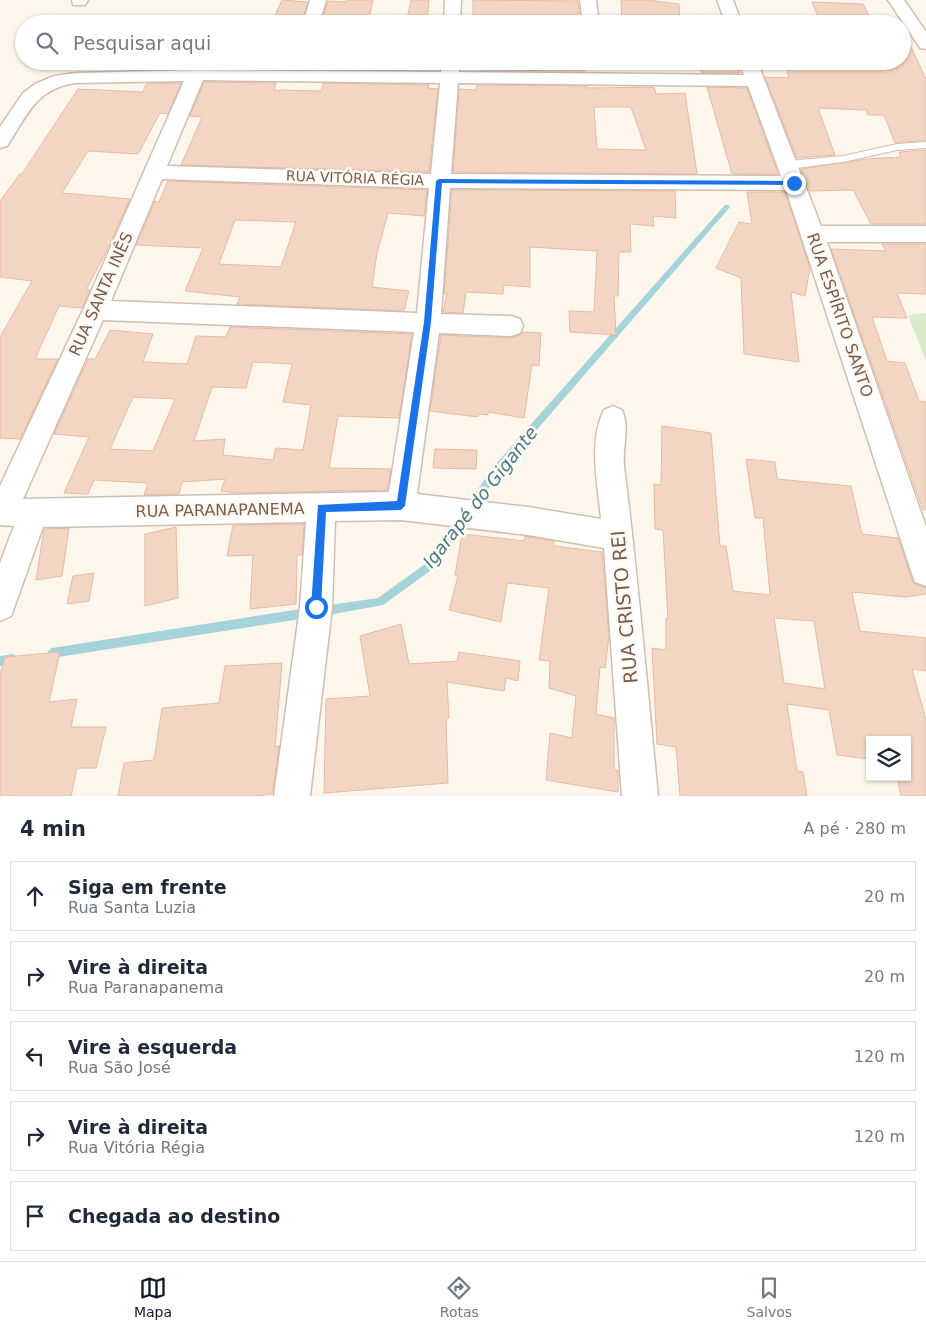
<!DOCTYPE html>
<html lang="pt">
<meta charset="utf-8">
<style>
body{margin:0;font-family:"DejaVu Sans",sans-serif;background:#f6f6f7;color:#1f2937}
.controls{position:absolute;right:15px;bottom:15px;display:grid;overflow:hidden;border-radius:0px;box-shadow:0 1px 4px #0004}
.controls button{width:45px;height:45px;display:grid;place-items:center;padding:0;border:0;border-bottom:1px solid #e0e1e3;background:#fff;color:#1f2937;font:25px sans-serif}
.stop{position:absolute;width:15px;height:15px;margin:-11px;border:4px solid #1a73e8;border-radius:50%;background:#fff}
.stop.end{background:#1a73e8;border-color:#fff;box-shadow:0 1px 5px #0008}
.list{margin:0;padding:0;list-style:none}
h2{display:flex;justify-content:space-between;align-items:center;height:65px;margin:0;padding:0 20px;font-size:21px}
h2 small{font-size:16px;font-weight:400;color:#747a83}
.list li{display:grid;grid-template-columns:32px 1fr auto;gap:15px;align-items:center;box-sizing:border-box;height:70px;margin:0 10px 10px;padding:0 10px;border:1px solid #e0e1e3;border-radius:0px}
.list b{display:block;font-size:19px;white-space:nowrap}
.list p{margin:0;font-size:16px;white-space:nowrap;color:#747a83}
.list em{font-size:16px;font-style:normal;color:#747a83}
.icon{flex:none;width:28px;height:28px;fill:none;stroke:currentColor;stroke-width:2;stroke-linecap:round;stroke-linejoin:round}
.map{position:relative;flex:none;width:926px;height:796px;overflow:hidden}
.search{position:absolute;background:#fff;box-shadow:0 1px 4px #0004;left:15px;right:15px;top:15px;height:55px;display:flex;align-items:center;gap:12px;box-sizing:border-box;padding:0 18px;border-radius:28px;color:#747a83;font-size:19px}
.sheet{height:465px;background:#fff}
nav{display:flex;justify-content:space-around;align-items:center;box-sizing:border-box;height:70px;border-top:1px solid #e0e1e3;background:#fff;font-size:14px;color:#747a83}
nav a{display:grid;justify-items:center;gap:2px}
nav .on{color:#111827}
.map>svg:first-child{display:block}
.green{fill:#d8ecc9}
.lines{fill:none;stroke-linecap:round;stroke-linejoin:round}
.stream{fill:#a5d3da;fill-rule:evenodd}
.building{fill:#f3d5c3;stroke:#e6bba3;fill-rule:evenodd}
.service-casing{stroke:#d1beb0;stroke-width:2}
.minor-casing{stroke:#d1beb0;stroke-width:3}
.service{fill:#fff;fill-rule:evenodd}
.minor{fill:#fff;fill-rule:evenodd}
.route{fill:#1a73e8}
.labels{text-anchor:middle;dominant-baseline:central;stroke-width:5;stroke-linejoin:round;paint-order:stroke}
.far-street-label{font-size:14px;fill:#7a5c4d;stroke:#fffaf3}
.street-label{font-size:16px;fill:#7a5c4d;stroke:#fffaf3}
.water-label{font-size:18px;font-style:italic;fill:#437c86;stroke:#fffaf3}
.near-street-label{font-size:19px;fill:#7a5c4d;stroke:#fffaf3}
</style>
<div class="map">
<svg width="926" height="796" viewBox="0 0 926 796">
<rect width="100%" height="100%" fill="#fdf6ec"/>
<polygon class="green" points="926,313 926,361 908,315"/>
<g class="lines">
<g class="stream">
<polygon points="725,205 729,205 730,207 501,471 473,511 470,512 467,511 466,508 467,505 495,465"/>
<polygon points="463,515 466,516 467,519 466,522 434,568 383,605 323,616 320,614 318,611 320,608 323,606 378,598 428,562 460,516"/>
<polygon points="307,608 310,610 312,613 310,616 307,618 52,658 49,656 47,653 49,650 52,648"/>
<polygon points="13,654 16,656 18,659 16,662 0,666 0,656"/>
</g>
</g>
<g class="building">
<polygon points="282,0 308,2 301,23 271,24"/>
<polygon points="346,0 373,0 368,24 321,24 328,1 346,2"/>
<polygon points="411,0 429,0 427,24 406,24"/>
<polygon points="473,0 578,1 580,24 473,24"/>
<polygon points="621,0 647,0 679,4 680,24 622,24"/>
<polygon points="812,2 863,4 873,24 820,22"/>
<polygon points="902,28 926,79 926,140 895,143 884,115 868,115 866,110 818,108 835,155 797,158 765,77 789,78 785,61 902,61"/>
<polygon points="154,61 269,61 266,69 151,69"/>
<polygon points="332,61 432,61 431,70 329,69"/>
<polygon points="479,61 584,61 585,71 478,70"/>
<polygon points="699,62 737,63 740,73 702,73"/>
<polygon points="204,82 276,83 274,90 321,91 324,83 429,85 428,88 438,89 429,172 181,165 202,117 190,116"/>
<polygon points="181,83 168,114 160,113 138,154 88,151 62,193 130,199 106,252 86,290 90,290 82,308 59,306 35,359 58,359 20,439 0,438 0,337 32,281 0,277 0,201 20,174 22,174 78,89 143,92 146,84"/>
<path d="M477,85L587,86V88L654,87L656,94L685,93L697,174L453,172L459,89L476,90ZM594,107H631L646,150L597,149Z"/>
<polygon points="707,87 747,88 778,174 732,174"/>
<polygon points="926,150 926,224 871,224 853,190 810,191 801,169 866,159 901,157 899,152"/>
<path d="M168,181L427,190L424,216L388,213L377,253L372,287L409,291L404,311L237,304L240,297L185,291L203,248L136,245L155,201L159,202ZM235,220L296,222L281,267L219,264Z"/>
<polygon points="452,190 675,191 676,218 653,216 654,226 630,224 631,252 619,252 618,296 614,296 616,335 570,332 569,311 594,312 597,251 530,247 530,287 504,285 503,294 466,292 463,313 443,312 447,294 444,294"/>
<polygon points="747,192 785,192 810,268 805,296 791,292 799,362 744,354 741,278 716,268 739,222 752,224"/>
<polygon points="882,244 926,244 926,294 897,293 907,318 872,317 887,361 905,363 919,401 926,402 926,509 923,510 831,249 886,251"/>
<path d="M230,327L412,334L399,418L338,416L329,468L391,469L387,490L237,493L221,491L225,479L182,482L179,494L144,495L148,483L94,480L88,494L64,493L89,437L54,434L88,359H95L110,330L153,334L143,362L187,364L196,336L226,337ZM253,362L292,364L283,402L311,405L303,450L276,448L273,460L223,455L225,439L194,441L212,387L246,388ZM133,397L175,399L153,451L110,449Z"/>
<polygon points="523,332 541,333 539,366 532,365 524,418 488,412 488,415 478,414 478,417 430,411 441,335 511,338 521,335"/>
<path d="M662,426L711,433L720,546H726L733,591L770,595L763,518H755L746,459L775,462L777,479L851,486L862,534L898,538L913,583L926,588V594L905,597L852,592L860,631L926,638V671L912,669L926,720V796H901L897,777H907V740H870V759L837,755L829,710L787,704L797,771L803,772L807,796H680L676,747L657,744L652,648L666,650V618L668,619L663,530L655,529L654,484L661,485ZM774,618L814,621L825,689L784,683Z"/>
<polygon points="435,449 477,450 476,469 433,468"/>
<polygon points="304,524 302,555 297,555 296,604 250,609 253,555 227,556 233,525"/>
<polygon points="176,527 178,598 145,606 145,534"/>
<polygon points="69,528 62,576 36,580 44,529"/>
<polygon points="462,534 524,541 525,536 528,537 554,541 554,546 602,552 609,636 605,668 600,667 596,714 614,718 614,770 618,770 618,792 546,780 550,733 572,738 576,696 549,688 550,661 539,660 549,588 507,583 501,622 449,610 458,576 455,575"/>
<polygon points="94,573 89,601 67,604 73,576"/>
<polygon points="401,624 409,664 457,661 459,652 520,661 518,681 506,678 504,691 447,682 449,718 446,718 448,783 324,793 326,699 370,696 360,636"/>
<polygon points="60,652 49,702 77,699 71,727 106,727 96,768 77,768 71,796 0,796 0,674 5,657"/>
<polygon points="282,663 275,747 279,746 272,794 255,796 118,796 124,763 154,760 162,708 219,703 225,666"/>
</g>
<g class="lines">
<defs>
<polygon id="service" points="926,142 926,148 897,150 843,162 789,169 784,165 789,161 843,156 897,144"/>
<g id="minor">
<polygon points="72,0 88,0 85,5 73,5"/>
<polygon points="310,0 326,0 319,24 303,24"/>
<polygon points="445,0 461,0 460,24 444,24"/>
<polygon points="580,0 596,0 599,24 583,24"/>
<polygon points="717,0 733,0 742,24 726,24"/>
<polygon points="888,0 904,0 926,32 926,49 920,48"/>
<path d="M442,61H460L459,72L744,75L739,61H757L821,226H926V242H827L926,527V586L915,582L911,571L786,190L450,188L441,314L511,316L520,319L523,326L520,333L511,336L439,333L417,494L528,507L601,519C598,485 588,442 604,410L613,406L622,410C630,427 622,447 624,466C638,576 647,686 658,796H622L604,548L528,535L401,520L335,521L332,607L310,796H274L300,607L306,522L43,527L11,616L0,621V563L14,526L0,525V486L83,310L184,81L75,83C35,89 27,116 7,146L0,148V127L23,93L35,84L54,76L75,73L196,70L441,72ZM203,80L440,83L431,174L167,166ZM458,83L748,86L781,176L451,174ZM162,179L429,188L417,313L111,301ZM103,320L414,332L389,492L23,499Z"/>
</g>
</defs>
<use href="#service" class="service-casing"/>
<use href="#minor" class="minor-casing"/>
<use href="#service" class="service"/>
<use href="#minor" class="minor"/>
</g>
<polygon class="route" points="439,179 794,181 798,183 794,185 442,183 431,322 405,506 401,510 326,512 321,607 316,612 311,607 318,505 397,501 424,322 436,181"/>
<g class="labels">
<g class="far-street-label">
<text transform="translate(355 178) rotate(2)">RUA VITÓRIA RÉGIA</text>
</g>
<g class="street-label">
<text transform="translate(101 294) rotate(-66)">RUA SANTA INÊS</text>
<text transform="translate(840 315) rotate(71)">RUA ESPÍRITO SANTO</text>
<text transform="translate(220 510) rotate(-1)">RUA PARANAPANEMA</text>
</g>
<g class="water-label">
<text transform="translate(480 497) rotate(-52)">Igarapé do Gigante</text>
</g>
<g class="near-street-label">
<text transform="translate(624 607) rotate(-95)">RUA CRISTO REI</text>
</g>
</g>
</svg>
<div class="controls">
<button><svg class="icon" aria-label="layers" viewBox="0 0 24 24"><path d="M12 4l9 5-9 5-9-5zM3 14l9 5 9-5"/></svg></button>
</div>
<div class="stop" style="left:316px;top:607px"></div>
<div class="stop end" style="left:794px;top:183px"></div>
<div class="search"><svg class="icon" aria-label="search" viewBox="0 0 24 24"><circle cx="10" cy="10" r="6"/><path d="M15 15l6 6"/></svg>Pesquisar aqui</div>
</div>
<section class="sheet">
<h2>4 min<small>A pé · 280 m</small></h2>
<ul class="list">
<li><svg class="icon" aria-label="ahead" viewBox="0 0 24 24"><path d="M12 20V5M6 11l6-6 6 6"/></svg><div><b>Siga em frente</b><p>Rua Santa Luzia</p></div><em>20 m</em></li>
<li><svg class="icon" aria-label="right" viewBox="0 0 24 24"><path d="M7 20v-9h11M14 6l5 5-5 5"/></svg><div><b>Vire à direita</b><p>Rua Paranapanema</p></div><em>20 m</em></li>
<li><svg class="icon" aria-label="left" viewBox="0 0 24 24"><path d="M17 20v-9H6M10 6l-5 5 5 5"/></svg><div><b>Vire à esquerda</b><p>Rua São José</p></div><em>120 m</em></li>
<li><svg class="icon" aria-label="right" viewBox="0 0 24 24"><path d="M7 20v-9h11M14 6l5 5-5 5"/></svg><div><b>Vire à direita</b><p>Rua Vitória Régia</p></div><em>120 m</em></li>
<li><svg class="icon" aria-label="arrive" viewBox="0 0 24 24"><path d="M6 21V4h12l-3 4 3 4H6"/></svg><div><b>Chegada ao destino</b></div></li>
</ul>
</section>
<nav>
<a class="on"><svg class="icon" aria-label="map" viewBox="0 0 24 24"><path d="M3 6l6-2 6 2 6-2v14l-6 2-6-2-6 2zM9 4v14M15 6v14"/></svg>Mapa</a>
<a><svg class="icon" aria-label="directions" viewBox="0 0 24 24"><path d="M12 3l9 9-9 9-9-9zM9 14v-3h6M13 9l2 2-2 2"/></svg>Rotas</a>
<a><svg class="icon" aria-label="saved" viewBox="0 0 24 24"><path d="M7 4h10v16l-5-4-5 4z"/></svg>Salvos</a>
</nav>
